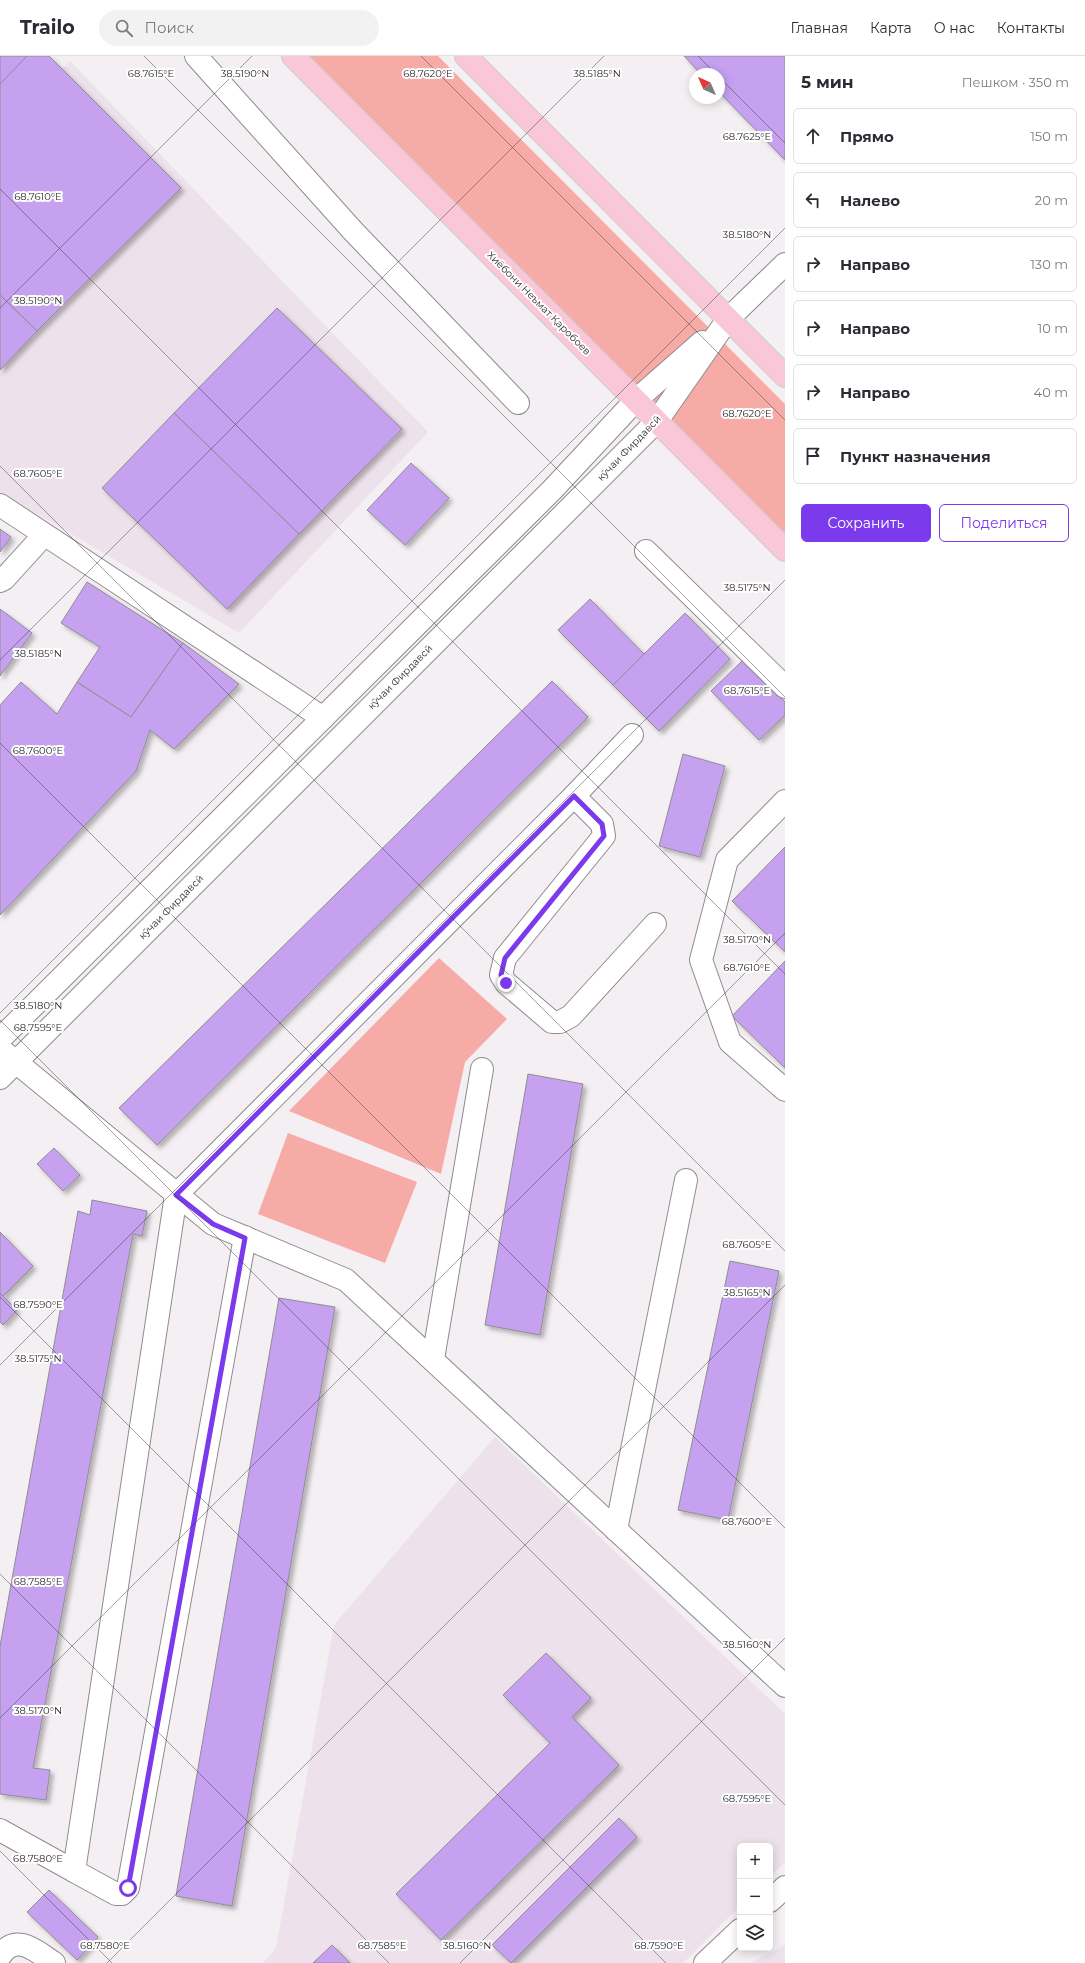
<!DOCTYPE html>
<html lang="ru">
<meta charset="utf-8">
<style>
body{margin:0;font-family:Montserrat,sans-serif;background:#f2f2f3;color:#2b2b33}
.controls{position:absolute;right:12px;bottom:12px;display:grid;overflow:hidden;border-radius:6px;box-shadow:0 2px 10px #0003}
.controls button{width:36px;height:36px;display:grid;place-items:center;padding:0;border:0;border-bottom:1px solid #e1e1e2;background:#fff;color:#2b2b33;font:20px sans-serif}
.compass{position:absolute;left:689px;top:12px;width:36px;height:36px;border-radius:50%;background:#fff;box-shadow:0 2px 10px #0003;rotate:315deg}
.stop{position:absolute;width:12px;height:12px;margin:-9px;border:3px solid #7c3aed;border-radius:50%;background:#fff}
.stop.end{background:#7c3aed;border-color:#fff;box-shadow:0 1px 4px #0008}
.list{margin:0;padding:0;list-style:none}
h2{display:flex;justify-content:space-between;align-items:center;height:52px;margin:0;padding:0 16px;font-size:17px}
h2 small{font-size:13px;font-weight:400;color:#7c7c81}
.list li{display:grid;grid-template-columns:26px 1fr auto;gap:12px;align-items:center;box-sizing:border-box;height:56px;margin:0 8px 8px;padding:0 8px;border:1px solid #e1e1e2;border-radius:6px}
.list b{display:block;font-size:15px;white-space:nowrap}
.list em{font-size:13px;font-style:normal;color:#7c7c81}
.actions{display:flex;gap:8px;padding:12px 16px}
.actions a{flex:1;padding:9px 0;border:1px solid #7c3aed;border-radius:6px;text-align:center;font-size:14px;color:#7c3aed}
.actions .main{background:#7c3aed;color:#fff}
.icon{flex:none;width:22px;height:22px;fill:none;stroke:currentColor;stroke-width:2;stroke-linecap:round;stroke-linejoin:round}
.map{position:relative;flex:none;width:785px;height:1907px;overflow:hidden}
header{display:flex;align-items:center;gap:24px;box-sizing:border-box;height:56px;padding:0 20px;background:#fff;border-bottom:1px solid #e1e1e2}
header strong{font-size:19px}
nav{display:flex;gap:22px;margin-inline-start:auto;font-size:14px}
.search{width:280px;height:36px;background:#f2f2f3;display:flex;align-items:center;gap:10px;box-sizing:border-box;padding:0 14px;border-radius:22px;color:#7c7c81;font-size:15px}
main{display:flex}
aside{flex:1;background:#fff}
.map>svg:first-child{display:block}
.built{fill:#ede2eb}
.green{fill:#f7aba7}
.building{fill:#c6a1f0;stroke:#8f8d92;filter:url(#shadow)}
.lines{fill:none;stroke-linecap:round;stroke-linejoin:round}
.minor-casing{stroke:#8f8b8e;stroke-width:24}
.highway-casing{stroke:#cdcdcd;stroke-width:24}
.minor{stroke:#fff;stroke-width:22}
.highway{stroke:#fac7d8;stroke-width:22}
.route{stroke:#7c3aed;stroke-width:5}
.ticks{fill:none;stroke:#302e30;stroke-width:1;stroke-opacity:0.45}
.labels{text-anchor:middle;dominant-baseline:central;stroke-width:4;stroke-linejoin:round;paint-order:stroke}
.street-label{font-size:10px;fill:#302e30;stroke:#fffeff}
.ticks-label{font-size:10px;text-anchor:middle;fill:#302e30;stroke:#fffeff;stroke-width:4;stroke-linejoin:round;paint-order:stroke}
</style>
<header>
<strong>Trailo</strong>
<div class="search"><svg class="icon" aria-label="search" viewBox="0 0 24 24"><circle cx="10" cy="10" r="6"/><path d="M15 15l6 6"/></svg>Поиск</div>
<nav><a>Главная</a><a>Карта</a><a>О нас</a><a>Контакты</a></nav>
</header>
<main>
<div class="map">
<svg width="785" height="1907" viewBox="0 0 785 1907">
<defs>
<filter id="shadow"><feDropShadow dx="3.5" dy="3.5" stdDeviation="2" flood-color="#0004"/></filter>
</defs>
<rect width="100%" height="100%" fill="#f4eff3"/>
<g class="built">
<polygon points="70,5 428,376 239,577 0,436 0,72"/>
<polygon points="495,1381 785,1658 785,1806 770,1820 770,1790 740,1790 740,1850 683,1907 263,1907 276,1892 334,1569"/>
<polygon points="785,1889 785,1907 750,1907"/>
</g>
<g class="green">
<polygon points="308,0 438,0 785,348 785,481"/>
<polygon points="439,902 507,963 465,1006 441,1118 289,1055"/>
<polygon points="288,1077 417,1126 385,1207 258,1158"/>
</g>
<g class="building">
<polygon points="0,0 29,0 0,29"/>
<polygon points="27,0 49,0 181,132 37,275 0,239 0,28"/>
<polygon points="684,0 785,0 785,104 719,36 719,18 701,18"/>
<polygon points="0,239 37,275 0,314"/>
<polygon points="277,252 402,373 299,478 174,357"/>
<polygon points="174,357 299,478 227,553 102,432"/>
<polygon points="411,407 449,442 405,489 367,454"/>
<polygon points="0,473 11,481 0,496"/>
<polygon points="87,526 183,587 131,661 77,626 100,591 61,567"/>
<polygon points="590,543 644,598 613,629 558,574"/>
<polygon points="0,553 32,577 0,620"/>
<polygon points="685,557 730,603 659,675 613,629"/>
<polygon points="183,587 239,628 174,693 150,674 136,715 0,859 0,649 21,626 57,658 77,626 131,661"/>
<polygon points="743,604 785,646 785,659 759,684 711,635"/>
<polygon points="552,625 588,661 157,1089 119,1052"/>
<polygon points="683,698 725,710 700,801 659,790"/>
<polygon points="785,791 785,896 732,845"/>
<polygon points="785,905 785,1012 732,960"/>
<polygon points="528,1018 583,1028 540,1279 485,1269"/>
<polygon points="54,1092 80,1119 63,1135 37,1108"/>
<polygon points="92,1144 147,1155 142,1180 133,1178 33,1712 50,1714 46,1744 0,1738 0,1590 78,1155 90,1159"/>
<polygon points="0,1176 33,1210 3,1240 0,1237"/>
<polygon points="730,1205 779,1215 728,1464 678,1454"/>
<polygon points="0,1237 17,1254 3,1269 0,1266"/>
<polygon points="279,1242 335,1251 232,1850 176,1840"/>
<polygon points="546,1597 591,1642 572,1661 619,1709 441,1884 396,1838 550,1687 503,1639"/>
<polygon points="619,1762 637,1781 511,1907 492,1889"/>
<polygon points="49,1834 98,1881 77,1904 27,1856"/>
<polygon points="332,1889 350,1907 313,1907"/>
</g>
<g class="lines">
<defs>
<g id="minor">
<polyline points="196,0 353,175 518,347"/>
<polyline points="0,449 323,662"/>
<polyline points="646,495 785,631"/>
<polyline points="0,525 4,523 44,479"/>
<polyline points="574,740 602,768 604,780 505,902 501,919 506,927 552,966 560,966 571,960 655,868"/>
<polyline points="785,745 727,804 701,904 730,986 785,1034"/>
<polyline points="0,983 552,434 636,344 702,286"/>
<polyline points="5,997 213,1168 346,1224 785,1630"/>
<polyline points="0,1022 657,365 728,263 785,208"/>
<polyline points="433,1303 482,1013"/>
<polyline points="616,1474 686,1124"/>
<polyline points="0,1774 74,1815 176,1139 574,740 632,679"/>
<polyline points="74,1815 116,1838 122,1838 128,1832 245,1181"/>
<polyline points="770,1845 785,1831"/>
<path d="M0,1900C16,1876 36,1895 54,1907"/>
<polyline points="705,1907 740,1874"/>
</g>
<g id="highway">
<polyline points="293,0 785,494"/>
<polyline points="466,0 785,320"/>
</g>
</defs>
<use href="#minor" class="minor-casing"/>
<use href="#highway" class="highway-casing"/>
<use href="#minor" class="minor"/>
<use href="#highway" class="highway"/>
</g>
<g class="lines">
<polyline class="route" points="128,1832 245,1182 213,1168 176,1139 574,740 602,768 604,780 505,902 501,919 506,927"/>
</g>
<path class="ticks" d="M144,0L785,641M421,0L785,364M698,0L716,18M719,21L785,87M0,133L785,918M0,252L252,0M0,410L785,1195M0,604L604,0M0,687L785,1472M0,957L785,172M0,964L785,1749M0,1241L666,1907M0,1309L785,524M0,1518L389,1907M0,1662L785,877M0,1795L112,1907M107,1907L785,1229M460,1907L785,1582"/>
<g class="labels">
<g class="street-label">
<text transform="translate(539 247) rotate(45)">Хиёбони Неъмат Қаробоев</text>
<text transform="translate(629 392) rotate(-46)">кӯчаи Фирдавсӣ</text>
<text transform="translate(400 621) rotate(-45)">кӯчаи Фирдавсӣ</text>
<text transform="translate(171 851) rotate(-45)">кӯчаи Фирдавсӣ</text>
</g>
</g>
<g class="ticks-label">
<text x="151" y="21">68.7615°E</text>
<text x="428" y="21">68.7620°E</text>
<text x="597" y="21">38.5185°N</text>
<text x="245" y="21">38.5190°N</text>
<text x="747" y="84">68.7625°E</text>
<text x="38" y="144">68.7610°E</text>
<text x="747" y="182">38.5180°N</text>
<text x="38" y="248">38.5190°N</text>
<text x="747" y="361">68.7620°E</text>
<text x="38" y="421">68.7605°E</text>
<text x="747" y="535">38.5175°N</text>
<text x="38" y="601">38.5185°N</text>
<text x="747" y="638">68.7615°E</text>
<text x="38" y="698">68.7600°E</text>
<text x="747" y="887">38.5170°N</text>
<text x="747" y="915">68.7610°E</text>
<text x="38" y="953">38.5180°N</text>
<text x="38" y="975">68.7595°E</text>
<text x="747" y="1192">68.7605°E</text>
<text x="747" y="1240">38.5165°N</text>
<text x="38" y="1252">68.7590°E</text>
<text x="38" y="1306">38.5175°N</text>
<text x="747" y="1469">68.7600°E</text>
<text x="38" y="1529">68.7585°E</text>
<text x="747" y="1592">38.5160°N</text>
<text x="38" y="1658">38.5170°N</text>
<text x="747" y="1746">68.7595°E</text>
<text x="38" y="1806">68.7580°E</text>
<text x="105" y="1893">68.7580°E</text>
<text x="382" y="1893">68.7585°E</text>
<text x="467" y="1893">38.5160°N</text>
<text x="659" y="1893">68.7590°E</text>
</g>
</svg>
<div class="controls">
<button>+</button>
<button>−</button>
<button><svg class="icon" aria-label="layers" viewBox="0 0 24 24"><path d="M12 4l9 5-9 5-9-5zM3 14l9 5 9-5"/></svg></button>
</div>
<svg class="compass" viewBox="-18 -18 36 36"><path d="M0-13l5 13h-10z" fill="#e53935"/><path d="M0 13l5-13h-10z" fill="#7c7c81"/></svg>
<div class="stop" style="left:128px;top:1832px"></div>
<div class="stop end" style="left:506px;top:927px"></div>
</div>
<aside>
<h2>5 мин<small>Пешком · 350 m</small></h2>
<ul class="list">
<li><svg class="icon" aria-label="ahead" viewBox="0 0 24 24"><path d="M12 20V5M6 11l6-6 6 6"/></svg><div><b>Прямо</b></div><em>150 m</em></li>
<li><svg class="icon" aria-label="left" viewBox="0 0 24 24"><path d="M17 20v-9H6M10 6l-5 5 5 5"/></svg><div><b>Налево</b></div><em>20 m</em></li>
<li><svg class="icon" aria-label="right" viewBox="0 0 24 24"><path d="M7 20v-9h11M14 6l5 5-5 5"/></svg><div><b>Направо</b></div><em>130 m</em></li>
<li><svg class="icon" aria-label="right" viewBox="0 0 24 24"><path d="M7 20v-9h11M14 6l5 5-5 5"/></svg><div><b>Направо</b></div><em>10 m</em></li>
<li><svg class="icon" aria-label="right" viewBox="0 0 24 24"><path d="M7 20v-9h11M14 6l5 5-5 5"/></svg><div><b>Направо</b></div><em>40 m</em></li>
<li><svg class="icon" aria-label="arrive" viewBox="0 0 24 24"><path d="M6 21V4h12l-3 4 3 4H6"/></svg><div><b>Пункт назначения</b></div></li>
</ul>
<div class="actions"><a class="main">Сохранить</a><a>Поделиться</a></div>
</aside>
</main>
